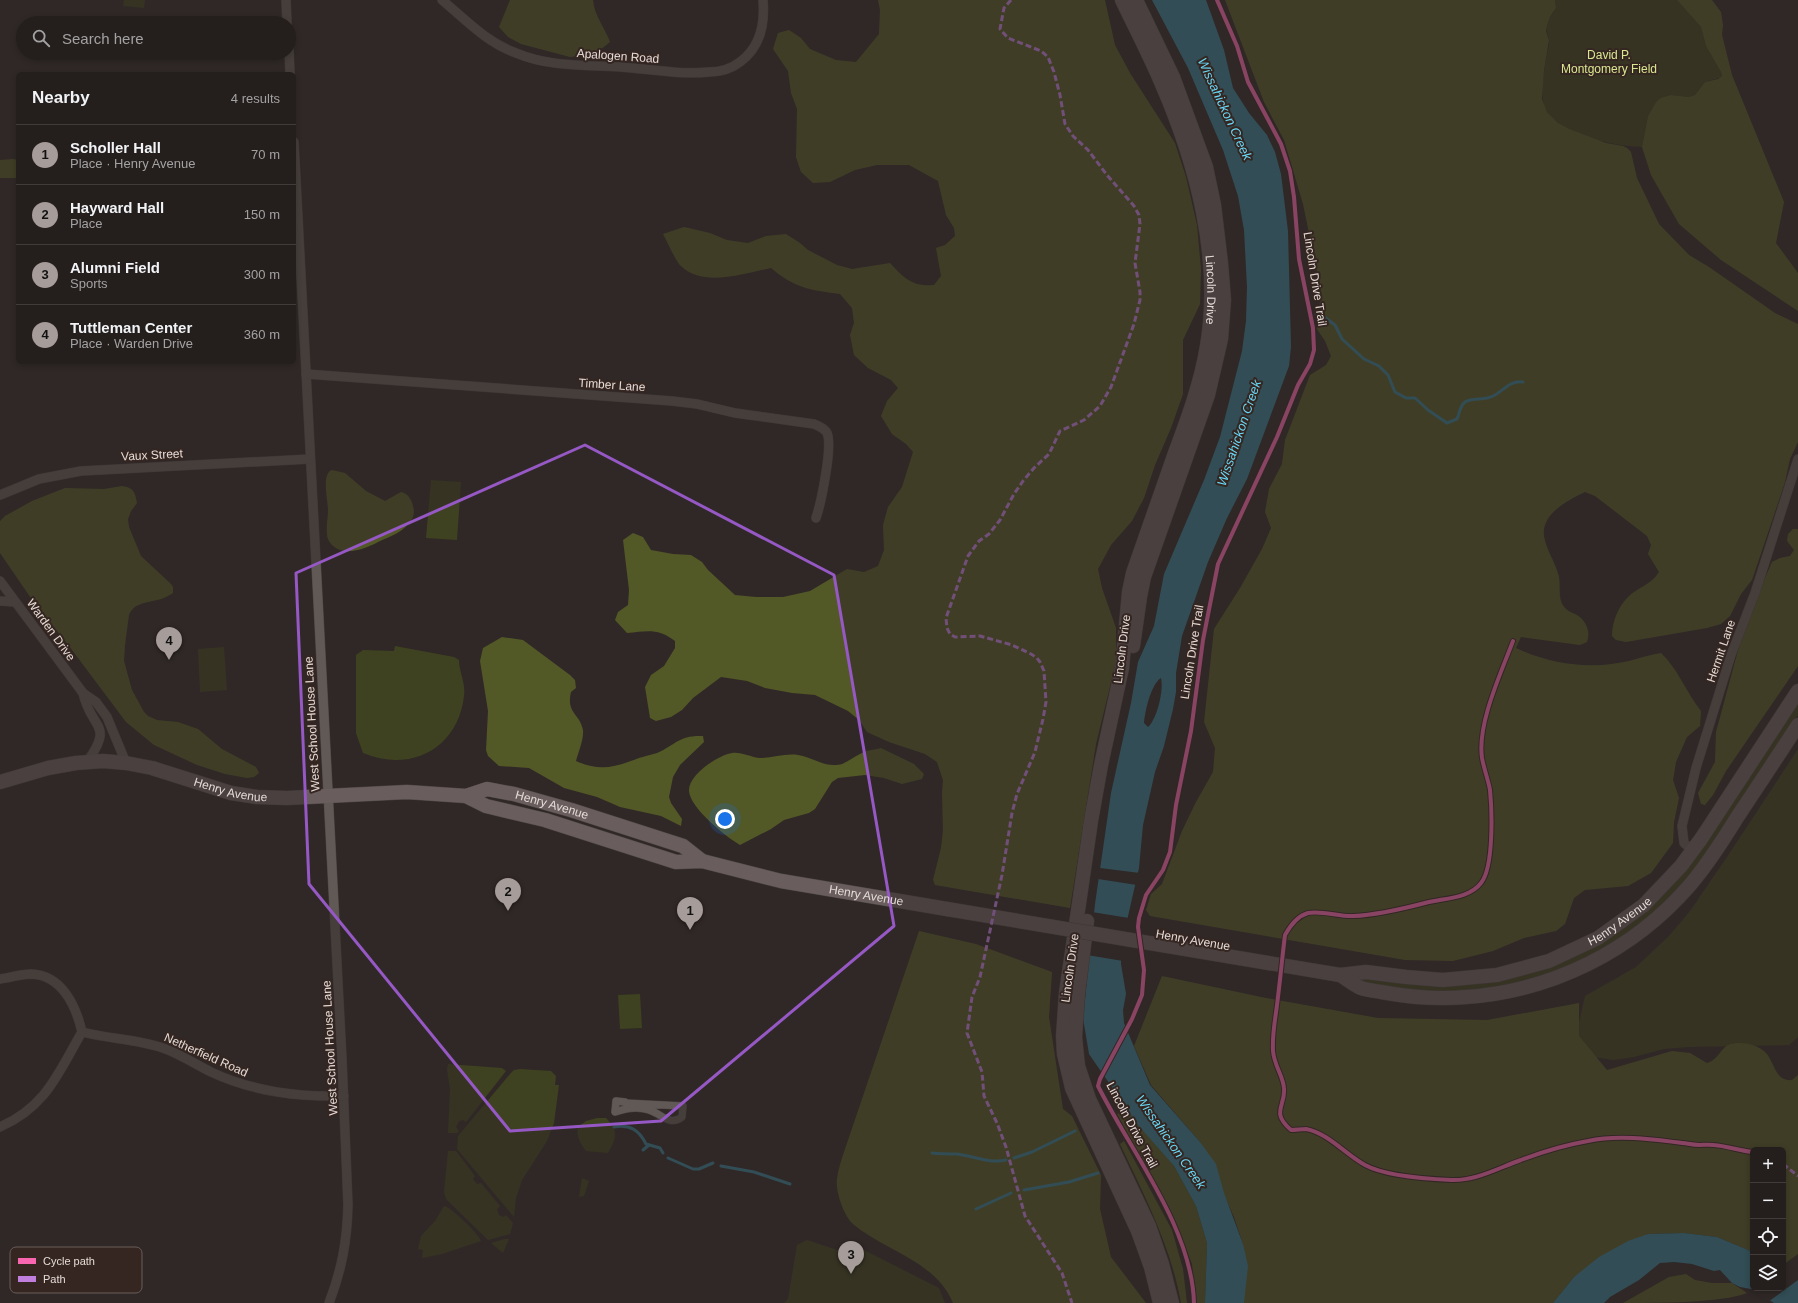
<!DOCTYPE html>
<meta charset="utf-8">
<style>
body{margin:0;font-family:Helvetica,sans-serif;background:#302b29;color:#f1f3f6}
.controls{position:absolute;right:12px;bottom:12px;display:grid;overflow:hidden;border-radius:6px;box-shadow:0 2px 6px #0003}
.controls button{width:36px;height:36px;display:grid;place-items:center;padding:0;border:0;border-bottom:1px solid #413c3b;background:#241e1c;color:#f1f3f6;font:20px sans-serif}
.you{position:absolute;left:725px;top:819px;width:14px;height:14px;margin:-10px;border:3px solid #fff;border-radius:50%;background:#1a73e8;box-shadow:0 0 0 6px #1a73e833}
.badge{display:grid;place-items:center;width:26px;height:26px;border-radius:50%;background:#a69c99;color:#111;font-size:13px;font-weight:700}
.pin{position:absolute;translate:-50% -33px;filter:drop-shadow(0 1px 2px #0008)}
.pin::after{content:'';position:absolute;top:21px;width:14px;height:12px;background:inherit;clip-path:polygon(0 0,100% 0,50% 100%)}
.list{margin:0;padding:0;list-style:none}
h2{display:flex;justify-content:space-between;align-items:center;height:52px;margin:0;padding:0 16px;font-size:17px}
h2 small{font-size:13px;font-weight:400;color:#a3a2a3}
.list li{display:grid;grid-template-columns:26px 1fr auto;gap:12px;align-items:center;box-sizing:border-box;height:60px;padding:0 16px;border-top:1px solid #413c3b}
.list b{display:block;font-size:15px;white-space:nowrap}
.list p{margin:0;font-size:13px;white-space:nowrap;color:#a3a2a3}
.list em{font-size:13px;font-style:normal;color:#a3a2a3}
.icon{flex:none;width:22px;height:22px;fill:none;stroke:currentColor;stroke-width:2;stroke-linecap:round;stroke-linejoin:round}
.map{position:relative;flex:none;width:1798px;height:1303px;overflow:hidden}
.search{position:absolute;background:#241e1c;box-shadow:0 2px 6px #0003;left:16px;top:16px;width:280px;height:44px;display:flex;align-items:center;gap:10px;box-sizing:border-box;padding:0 14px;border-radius:22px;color:#a3a2a3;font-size:15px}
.panel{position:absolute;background:#241e1c;box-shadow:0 2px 6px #0003;left:16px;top:72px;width:280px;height:292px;border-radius:6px}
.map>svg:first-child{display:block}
.green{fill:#3e4220}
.forest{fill:#535827}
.water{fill:#357b8e;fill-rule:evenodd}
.pier{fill:#302826}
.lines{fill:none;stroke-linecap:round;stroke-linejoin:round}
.stream{stroke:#357b8e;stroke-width:3}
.pedestrian-casing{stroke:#4d4644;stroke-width:8}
.minor-casing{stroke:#4d4644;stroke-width:10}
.primary-casing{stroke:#4d4644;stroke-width:15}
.pedestrian{stroke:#605956;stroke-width:7}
.minor{stroke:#605956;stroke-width:9}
.primary{stroke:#695e5d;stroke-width:14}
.primary-bridge-casing{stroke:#4d4644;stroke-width:15;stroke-linecap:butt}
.primary-bridge{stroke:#695e5d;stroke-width:14}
.quiet{stroke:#c07fdc;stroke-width:3;stroke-dasharray:6 3;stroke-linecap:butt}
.cycleway-casing{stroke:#352621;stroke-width:6}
.cycleway{stroke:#f766af;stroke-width:4}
.marked{fill:none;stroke:#9658c5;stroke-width:3;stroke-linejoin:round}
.labels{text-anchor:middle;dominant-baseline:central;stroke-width:4;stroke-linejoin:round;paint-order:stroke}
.park-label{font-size:12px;fill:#d8e790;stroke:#352621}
.street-label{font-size:12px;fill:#e5dbd7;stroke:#352621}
.water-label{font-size:13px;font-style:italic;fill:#67d8f7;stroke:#352621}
.key{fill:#352621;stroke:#6a5c58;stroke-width:1}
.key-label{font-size:11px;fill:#e5dbd7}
</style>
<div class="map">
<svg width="1798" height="1303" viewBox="0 0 1798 1303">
<rect width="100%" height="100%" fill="#302826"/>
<g class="green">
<polygon points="124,0 145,0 144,8 123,6"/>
<path d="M1555,0H1677L1701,27L1706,46L1721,72L1722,77L1705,82L1695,95L1689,97L1671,95L1656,102L1648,116L1642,147C1614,146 1547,134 1543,100C1541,85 1545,68 1547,54C1548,49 1550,43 1549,39C1548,33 1545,30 1547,24C1549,18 1553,14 1556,8Z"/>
<polygon points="431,480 461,482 457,540 426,538"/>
<path d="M395,646L454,657L459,660C459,672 466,683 464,696C458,749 410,773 363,753L356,733V655L363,650L394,651Z"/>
<polygon points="224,647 227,690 200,692 198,649"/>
<polygon points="1798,702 1798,715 1703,859 1667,902 1625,936 1574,965 1531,980 1471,991 1411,991 1360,982 1358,978 1489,982 1637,918"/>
<polygon points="1798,749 1798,1037 1789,1045 1688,1047 1664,1049 1634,1057 1613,1060 1587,1056 1575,1033 1578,1027 1585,996 1636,967 1669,936 1690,911 1727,857"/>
<polygon points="640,994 642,1028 620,1029 618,995"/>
<polygon points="448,1064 502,1068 506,1071 466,1122 463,1120 459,1121 456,1127 459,1131 457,1133 448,1133 450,1089 447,1070"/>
<polygon points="520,1069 551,1071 556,1076 555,1085 559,1085 554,1123 547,1141 522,1180 516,1198 514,1217 457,1149 458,1136 510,1074 514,1070"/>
<path d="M597,1118H606C619,1131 616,1139 608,1153L586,1151C580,1143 576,1136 578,1127L586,1121Z"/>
<polygon points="448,1151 456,1151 475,1176 473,1179 477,1184 481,1183 500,1206 497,1209 499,1215 503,1217 506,1215 513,1223 510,1234 488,1240 446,1199 444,1192"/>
<polygon points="582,1178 589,1181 584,1196 579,1197"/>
<path d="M444,1206C451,1207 480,1235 481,1241L442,1254L422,1258L423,1250L418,1249L421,1236L435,1221Z"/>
<polygon points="504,1239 509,1239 503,1253 491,1243"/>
<polygon points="807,1240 843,1252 856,1246 939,1288 945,1303 784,1303 788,1299 797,1245"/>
</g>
<g class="forest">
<path d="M510,0H593C594,15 605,28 610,42L595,54L570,57L521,44L508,37L499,27Z"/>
<path d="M878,0H1105L1115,45L1130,73L1175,143L1186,177L1197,225L1201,269L1200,304L1183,340V394L1171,428L1155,465L1144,498L1132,521L1111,545L1098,569L1102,588L1116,628V662L1096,744L1070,908L935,885L933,880L941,848L943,830L942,793L943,780L937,762L925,754L889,742L867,732L859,720L848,711L815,695L792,693L765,688L747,681L721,677L693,698L682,710L671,717L656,721L650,718L645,687L651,675L664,666L675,648V641C658,628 648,631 627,633L615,620L618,612L628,605L629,590L623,540L633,533L643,537L651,550L673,554L691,555L702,562L708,570L735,595L756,597H783L810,591L847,569L864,572L878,566L884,550L883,525L888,507L902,487L913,452L906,444L892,434L881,416L887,401L898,388L891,380L868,368L854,355L850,335L854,323L852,308L840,294C809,290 795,288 771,268C745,273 703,288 681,266C676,262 667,241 663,234L684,227L710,233L727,240L748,243L766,236L786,234L800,243L808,250L837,265L852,269L890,263C904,278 912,287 934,285L941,276L936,248L945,245L955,236L954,228L946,215L938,181L909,165H877L855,170L830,182L813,183L801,172L796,157L797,109L791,93L788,71L773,49L778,33L789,30L801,38L810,49L836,60L856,62L879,34L880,10Z"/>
<path d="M1225,0H1555L1556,8L1550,17L1547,25L1546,31L1549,40L1544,71L1542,99L1547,112L1558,123L1569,129L1606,143L1623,146L1627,148L1631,152L1637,178L1659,224L1689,255L1709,267L1775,313L1798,324V442L1790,459L1785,482L1772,521L1752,580L1741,594L1730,616L1721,624L1707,628L1626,642L1616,640L1612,636C1612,622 1618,607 1628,597C1638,587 1651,585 1659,572L1648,554L1651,545L1647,536L1595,496L1585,492C1568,500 1541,514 1544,536C1546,550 1556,563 1559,577C1561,588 1557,600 1566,609C1569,612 1574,613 1577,615C1586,621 1591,631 1587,642L1580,645L1521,637L1516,648C1547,663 1584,669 1618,663C1633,661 1646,655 1661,653C1678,669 1686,692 1701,711L1700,726L1687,737L1676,762L1673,780L1679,798L1674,822L1673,843L1651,873L1628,886L1585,890L1574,898L1565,924L1556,931L1524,938L1493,951L1453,961L1405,960L1150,916L1146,910L1151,894L1162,884L1182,831L1196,802L1213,772L1215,748L1204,722L1214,629L1240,588L1262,549L1271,528L1265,512L1269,489L1282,464L1285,440L1310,375L1326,365L1331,356L1325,341L1317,329L1321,292L1303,204L1284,140L1264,102Z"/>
<polygon points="1677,0 1712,0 1721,12 1723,25 1722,35 1732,75 1784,202 1776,243 1798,273 1798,311 1721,260 1679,224 1651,175 1642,147 1648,116 1656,102 1661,98 1671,95 1689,97 1695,95 1705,82 1718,79 1722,76 1721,72 1706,46 1701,27"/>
<polygon points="13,159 18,160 18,178 0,178 0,160"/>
<path d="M332,470L345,473L366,491L385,501L401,492C411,493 417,511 412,519C404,532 391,536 378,542C365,549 344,557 332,545C329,542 327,538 327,534C326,526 328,518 328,510C328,500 321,474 332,470Z"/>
<path d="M122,486C134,488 135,492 137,503L131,511L128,519L129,527L141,556L171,584L173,587V593C168,596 163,599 157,600C145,603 134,603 129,615L125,645L124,661L132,690L144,712L148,716L157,720L178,722L198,729L222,749L256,767L259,773L254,777L247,778L225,774L197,765L154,745L126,722L66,642L35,604L0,553V521L5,516L32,501L65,488L104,489Z"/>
<polygon points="1793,529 1798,529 1798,666 1726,771 1713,795 1705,805 1701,804 1698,793 1715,762 1716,732 1740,643 1754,603 1772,562 1780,558 1790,556 1794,550 1787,541 1788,534"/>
<path d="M502,637L523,640L570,675L575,680L576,688L571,692C566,714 580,713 583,730C584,739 578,753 576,761C601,772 615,767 639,758C645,756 651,755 657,753C677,744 679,735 703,736L704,742L680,765L673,777L669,797L671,803L682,819L681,826L661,816L620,807L597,797L564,788L529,768L499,766L488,756L486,750L488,711L480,661L483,648Z"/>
<path d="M881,748L914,764L924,774L922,779L902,784L884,778L865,775L838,778L832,782L815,809L809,813L784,820L771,829L740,845C725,836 690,808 689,791C688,775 718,755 732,753C742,752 750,757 759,758C772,758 786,753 798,755C812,757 822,766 836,765C845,765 853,757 860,754C866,750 874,750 881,748Z"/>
<path d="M919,931L976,944L1052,972L1049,1017L1063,1109L1072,1116L1101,1175L1100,1209L1111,1257L1146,1303H953C936,1261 885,1251 853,1224C844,1217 835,1190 837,1179C838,1170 841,1161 844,1152Z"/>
<path d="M1162,976L1266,998L1378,1018L1487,1020L1579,1003V1036L1607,1070L1672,1051L1690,1053L1707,1063C1720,1059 1720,1047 1731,1044C1741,1041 1758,1044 1766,1053C1775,1063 1775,1082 1792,1080L1798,1075V1254L1783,1265V1150H1753V1252L1717,1237L1684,1233L1648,1234L1574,1277L1553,1303H1244L1243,1244L1234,1217L1200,1142L1151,1085L1134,1046Z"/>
<polygon points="1127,1110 1174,1166 1196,1206 1207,1243 1205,1303 1196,1303 1192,1264 1169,1208 1117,1114"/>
<path d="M1124,1141L1172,1230L1183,1269L1187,1303H1181C1171,1246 1144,1195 1120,1144Z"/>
<path d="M1686,1274L1695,1280L1712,1283H1732L1747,1293C1722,1303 1655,1303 1623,1303L1669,1277Z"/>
</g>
<g class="water">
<path d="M1152,0H1206L1224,50L1233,88L1249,113L1267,135L1275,152L1281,174L1288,231L1291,347L1289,366L1247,479L1227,518L1208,562L1182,636L1176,673V692L1173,709L1164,746L1155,772L1143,825L1139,868L1121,947V964L1126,994L1123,1010L1124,1023L1150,1085L1200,1142L1216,1164L1224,1193L1243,1244L1248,1266L1244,1303H1205L1207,1243L1196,1206L1174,1166L1138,1125L1089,1054L1083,1018L1095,904L1111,793L1131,703L1138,662L1154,626L1164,574L1204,480L1220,437L1242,351L1246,321L1247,287L1244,230L1238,196L1223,150L1188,68ZM1161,678C1164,690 1157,719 1148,727L1144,723C1145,711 1151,684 1161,678Z"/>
<polygon points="1684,1233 1717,1237 1753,1252 1753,1288 1783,1288 1783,1265 1798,1274 1798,1303 1774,1303 1751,1289 1740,1287 1732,1283 1720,1270 1714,1271 1692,1264 1674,1262 1660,1263 1639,1280 1610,1297 1604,1303 1553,1303 1574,1277 1599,1257 1628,1241 1648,1234"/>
</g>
<g class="pier">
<polygon points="1100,868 1140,873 1137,885 1098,879"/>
<polygon points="1092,912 1129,918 1123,947 1123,961 1087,955"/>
<polygon points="1127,1024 1129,1030 1104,1077 1101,1073"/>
<polygon points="1787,1264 1798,1272 1798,1280 1768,1302 1750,1291 1754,1288 1783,1288 1783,1267"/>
</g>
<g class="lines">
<g class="stream">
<path d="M1316,314L1323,316L1335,325L1342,339L1364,359L1379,366L1388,375L1395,392L1406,398H1415L1428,410L1447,423L1457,419C1460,413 1459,407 1465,402C1473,397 1484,401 1493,396C1504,391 1509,380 1523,382"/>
<path d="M614,1127C630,1124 639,1130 646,1144L660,1148L663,1153"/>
<polyline points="643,1150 649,1145"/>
<path d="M932,1153C941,1154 949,1154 957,1154C973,1156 991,1164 1006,1160"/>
<polyline points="668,1158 693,1169 699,1169 713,1163"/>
<polyline points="1014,1158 1032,1152 1075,1131"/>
<polyline points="721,1166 754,1172 790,1184"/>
<polyline points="1024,1190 1069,1182 1098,1173"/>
<polyline points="976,1209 1011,1193"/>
</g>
<defs>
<path id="pedestrian" d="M616,1101L625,1102V1103L683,1106L682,1117C669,1127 661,1113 649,1110C637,1106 626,1108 615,1112Z"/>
<g id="minor">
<polyline points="286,0 287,23"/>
<path d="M442,0C466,20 486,42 516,53C549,67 585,65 621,67C650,69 680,75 709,72C720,72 731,69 740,62C761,47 765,24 763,0"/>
<polyline points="289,50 290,74"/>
<path d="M294,142L342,1059L348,1205C347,1241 342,1269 329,1303"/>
<path d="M306,374L672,401L697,404L735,413L814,424C819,426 825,429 827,433C833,446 821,503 816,518"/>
<polyline points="0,495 39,479 81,471 310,459"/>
<polyline points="0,581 83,693 96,702 107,717 126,763"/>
<polyline points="0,601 15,602"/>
<path d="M83,693C91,730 115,723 87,762"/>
<polyline points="1693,851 1684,843 1682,826 1696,768 1731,655 1755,593 1798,459"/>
<path d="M0,979C10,978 20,974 31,974C62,975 76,1006 82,1032"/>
<path d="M82,1032C109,1039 137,1039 163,1048C180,1054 195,1064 211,1072C254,1092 298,1097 344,1096"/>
<path d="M0,1127C47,1106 58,1073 82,1032"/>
</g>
<g id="primary">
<path id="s1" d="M1122,0C1135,27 1149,54 1161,82C1196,162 1222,258 1207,346C1201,383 1188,418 1175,453C1161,493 1147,533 1133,573L1129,592L1122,668L1101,765L1091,821L1066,993L1063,1036L1064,1054L1072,1088L1138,1231L1151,1267L1160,1303"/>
<polyline points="1133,646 1140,597 1144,577 1208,395 1221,339 1224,300 1221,263 1214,205 1206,167 1173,77 1136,0"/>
<path id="s2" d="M0,782L48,768L76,763L103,761L126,763L152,768L231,793L257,797L287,798L407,792L466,796L486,806L545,820L676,862L702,861L781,881L947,909"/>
<path id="s3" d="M466,796L487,789L514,794L571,810L683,846L702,861"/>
<polyline points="1087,921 1078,994 1075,1037 1078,1066 1089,1099 1149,1226 1162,1264 1172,1303"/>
<path id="s4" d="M1340,975L1366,972L1406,977L1443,980L1497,975L1549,961L1598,938L1644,905L1681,866L1701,839L1798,691"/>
<path d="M1340,975C1347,979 1354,985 1361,988C1367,990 1375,991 1381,992C1409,997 1437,1000 1466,997C1552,991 1633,951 1690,885C1708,864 1723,840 1738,816C1758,786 1778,756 1798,725"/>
</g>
</defs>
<use href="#pedestrian" class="pedestrian-casing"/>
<use href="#minor" class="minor-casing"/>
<use href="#primary" class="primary-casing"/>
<use href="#pedestrian" class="pedestrian"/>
<use href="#minor" class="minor"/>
<use href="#primary" class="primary"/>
<defs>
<polyline id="primary-bridge" points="947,909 1340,975"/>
</defs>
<use href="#primary-bridge" class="primary-bridge-casing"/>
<use href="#primary-bridge" class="primary-bridge"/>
<g class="quiet">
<polyline points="1011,0 1004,8 1000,29 1008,38 1041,51 1048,57 1054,72 1060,95 1065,124 1073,136 1088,150 1107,175 1134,206 1139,215 1140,224 1135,263 1140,292 1140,300 1134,324 1111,387 1100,406 1084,420 1060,431 1049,454 1034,468 1023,481 1014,494 1000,520 989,534 979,541 968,556 946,618 947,628 950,634 955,637 980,636 1012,645 1031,654 1037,658 1040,662 1044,671 1046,702 1043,719 1035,752 1017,794 1012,813 1002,875 980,977 972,997 967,1033 982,1072 984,1096 997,1123 1006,1147 1025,1216 1062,1273 1072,1303"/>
<polyline points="1783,1164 1798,1176"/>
</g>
<defs>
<g id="cycleway">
<path d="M1513,641C1501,673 1477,724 1482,758C1484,769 1488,779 1490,790C1492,810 1494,867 1481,883C1469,899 1443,898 1425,903C1402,909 1378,915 1354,916C1340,917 1321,910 1308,913C1297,916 1290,926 1285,935C1282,959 1280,982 1277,1005C1275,1021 1272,1035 1273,1051C1274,1065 1283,1076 1284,1088C1286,1106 1270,1112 1291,1130C1296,1130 1301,1129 1306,1129C1328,1133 1346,1155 1365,1165C1385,1176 1429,1179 1451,1180C1476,1181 1498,1168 1521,1160C1542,1152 1565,1145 1588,1141C1621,1134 1657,1140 1690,1144C1698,1146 1706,1144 1714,1145C1727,1146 1740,1151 1753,1152"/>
<path d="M1194,1303C1192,1228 1131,1152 1098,1086L1100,1079L1132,1019L1142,995L1144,970L1138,927L1139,918L1146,895L1163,870L1170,852L1176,805L1191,731L1203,640L1218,564L1277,437L1298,385L1310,364L1314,350L1313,328L1299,259L1294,197L1290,171L1281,144L1248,82L1237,46L1217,0"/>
</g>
</defs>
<use href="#cycleway" class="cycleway-casing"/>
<use href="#cycleway" class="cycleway"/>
</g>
<path d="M0 0H1798V1303H0ZM585,445L834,575L894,926L661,1121L510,1131L309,884L296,573Z" fill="#302826" fill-opacity=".55" fill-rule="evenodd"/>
<path class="marked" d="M585,445L834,575L894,926L661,1121L510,1131L309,884L296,573Z"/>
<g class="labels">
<g class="park-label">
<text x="1609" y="55">David P.<tspan x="1609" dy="14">Montgomery Field</tspan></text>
</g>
<g class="street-label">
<text transform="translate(618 56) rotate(4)">Apalogen Road</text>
<text transform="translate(1315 279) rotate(81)">Lincoln Drive Trail</text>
<text stroke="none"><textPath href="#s1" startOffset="306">Lincoln Drive</textPath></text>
<text transform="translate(612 385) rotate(4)">Timber Lane</text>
<text transform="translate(152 455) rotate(-3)">Vaux Street</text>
<text transform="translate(51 630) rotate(54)">Warden Drive</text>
<text transform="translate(1122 649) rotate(-83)">Lincoln Drive</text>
<text transform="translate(1721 651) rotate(-71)">Hermit Lane</text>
<text transform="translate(1192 652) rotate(-81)">Lincoln Drive Trail</text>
<text transform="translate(312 724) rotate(-93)">West School House Lane</text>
<text stroke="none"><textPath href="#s2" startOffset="237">Henry Avenue</textPath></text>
<text stroke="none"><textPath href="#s3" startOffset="89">Henry Avenue</textPath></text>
<text stroke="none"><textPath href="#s2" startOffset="888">Henry Avenue</textPath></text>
<text stroke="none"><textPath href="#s4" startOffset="293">Henry Avenue</textPath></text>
<text transform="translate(1193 940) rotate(10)">Henry Avenue</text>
<text transform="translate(1070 968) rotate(-82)">Lincoln Drive</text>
<text transform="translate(330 1048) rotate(-93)">West School House Lane</text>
<text transform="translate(206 1055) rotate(24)">Netherfield Road</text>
<text transform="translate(1132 1125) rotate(62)">Lincoln Drive Trail</text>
</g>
<g class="water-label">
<text transform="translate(1225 109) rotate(65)">Wissahickon Creek</text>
<text transform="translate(1239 433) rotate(-71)">Wissahickon Creek</text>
<text transform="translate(1171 1142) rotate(55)">Wissahickon Creek</text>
</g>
</g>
<rect x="10" y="1247" width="132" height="46" rx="6" class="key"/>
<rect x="18" y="1258" width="18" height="6" fill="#f766af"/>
<rect x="18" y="1276" width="18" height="6" fill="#c07fdc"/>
<g class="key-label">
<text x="43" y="1265">Cycle path</text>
<text x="43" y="1283">Path</text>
</g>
</svg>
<div class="controls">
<button>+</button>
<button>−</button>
<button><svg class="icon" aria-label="locate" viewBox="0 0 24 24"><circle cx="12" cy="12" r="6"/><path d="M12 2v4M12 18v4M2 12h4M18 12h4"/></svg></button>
<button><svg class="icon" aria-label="layers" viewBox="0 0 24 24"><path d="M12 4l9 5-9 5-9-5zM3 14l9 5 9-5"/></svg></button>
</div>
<div class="you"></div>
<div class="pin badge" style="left:690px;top:930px">1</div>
<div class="pin badge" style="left:508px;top:911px">2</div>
<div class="pin badge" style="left:851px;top:1274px">3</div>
<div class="pin badge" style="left:169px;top:660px">4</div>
<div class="search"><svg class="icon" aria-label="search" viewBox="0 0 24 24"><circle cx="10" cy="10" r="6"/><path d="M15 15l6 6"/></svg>Search here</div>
<section class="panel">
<h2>Nearby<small>4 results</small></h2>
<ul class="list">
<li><span class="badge">1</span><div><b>Scholler Hall</b><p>Place · Henry Avenue</p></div><em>70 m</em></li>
<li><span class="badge">2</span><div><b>Hayward Hall</b><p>Place</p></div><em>150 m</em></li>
<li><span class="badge">3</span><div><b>Alumni Field</b><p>Sports</p></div><em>300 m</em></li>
<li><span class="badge">4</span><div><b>Tuttleman Center</b><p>Place · Warden Drive</p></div><em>360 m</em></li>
</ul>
</section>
</div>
